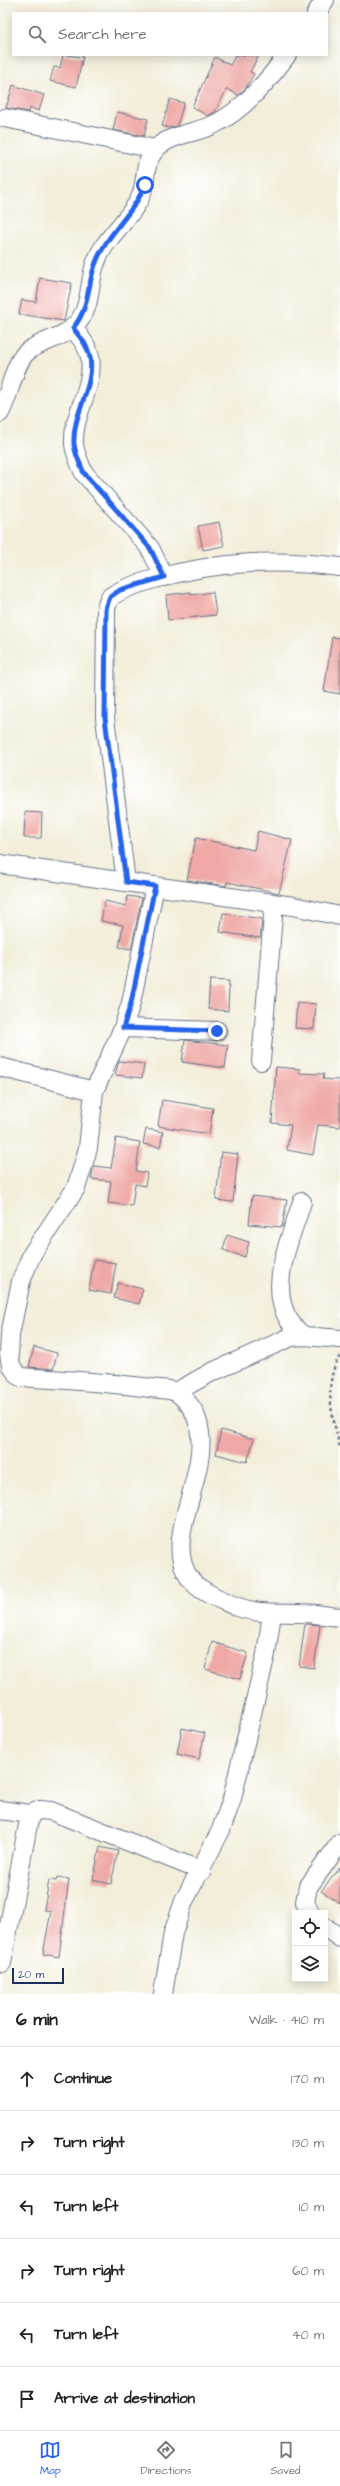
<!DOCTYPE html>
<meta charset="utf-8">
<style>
body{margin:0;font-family:"Architects Daughter",sans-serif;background:#f2f2f2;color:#222}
.controls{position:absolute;right:12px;bottom:12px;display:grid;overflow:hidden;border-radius:0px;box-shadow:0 2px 10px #0003}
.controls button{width:36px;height:36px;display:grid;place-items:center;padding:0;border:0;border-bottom:1px solid #e0e0e0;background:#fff;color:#222;font:20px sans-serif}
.scale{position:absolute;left:12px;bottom:10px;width:52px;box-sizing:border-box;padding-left:4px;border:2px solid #1b2f5e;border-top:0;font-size:11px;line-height:14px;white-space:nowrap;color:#1b2f5e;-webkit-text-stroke:3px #fff;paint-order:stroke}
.stop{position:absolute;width:12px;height:12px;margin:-9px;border:3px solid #2563eb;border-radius:50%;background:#fff}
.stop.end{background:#2563eb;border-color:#fff;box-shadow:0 1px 4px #0008}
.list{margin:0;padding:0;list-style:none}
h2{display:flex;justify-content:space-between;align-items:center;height:52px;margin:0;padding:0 16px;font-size:17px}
h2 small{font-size:13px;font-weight:400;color:#767676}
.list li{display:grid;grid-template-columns:26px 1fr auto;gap:12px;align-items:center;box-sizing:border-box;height:64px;padding:0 16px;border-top:1px solid #e0e0e0}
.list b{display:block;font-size:15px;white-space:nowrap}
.list em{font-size:13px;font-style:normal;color:#767676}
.icon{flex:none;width:22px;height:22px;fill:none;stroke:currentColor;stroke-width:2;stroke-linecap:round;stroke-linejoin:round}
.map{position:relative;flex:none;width:340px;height:1994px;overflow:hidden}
.search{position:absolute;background:#fff;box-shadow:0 2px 10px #0003;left:12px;right:12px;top:12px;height:44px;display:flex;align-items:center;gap:10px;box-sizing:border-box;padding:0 14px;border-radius:0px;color:#767676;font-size:15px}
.sheet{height:436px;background:#fff}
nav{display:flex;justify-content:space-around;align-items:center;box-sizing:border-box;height:56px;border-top:1px solid #e0e0e0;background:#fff;font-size:11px;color:#767676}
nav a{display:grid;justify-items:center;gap:2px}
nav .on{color:#2563eb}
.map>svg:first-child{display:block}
.building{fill:#efa8a5}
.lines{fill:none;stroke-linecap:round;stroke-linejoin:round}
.minor-casing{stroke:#677289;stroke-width:20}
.path{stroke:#677289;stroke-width:2.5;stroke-dasharray:3 3;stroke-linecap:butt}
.minor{stroke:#fff;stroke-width:18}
.route{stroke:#2563eb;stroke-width:5}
</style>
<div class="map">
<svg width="340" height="1994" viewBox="0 0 340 1994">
<rect width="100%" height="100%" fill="#fff"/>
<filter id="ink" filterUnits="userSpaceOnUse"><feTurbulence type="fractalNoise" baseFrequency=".025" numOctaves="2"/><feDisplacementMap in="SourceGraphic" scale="8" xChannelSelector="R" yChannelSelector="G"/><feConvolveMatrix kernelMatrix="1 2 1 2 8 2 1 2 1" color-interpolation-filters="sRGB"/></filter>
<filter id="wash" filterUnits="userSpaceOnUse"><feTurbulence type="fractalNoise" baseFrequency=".012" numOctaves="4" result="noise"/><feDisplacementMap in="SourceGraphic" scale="16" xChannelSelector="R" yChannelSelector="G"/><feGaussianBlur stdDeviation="0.9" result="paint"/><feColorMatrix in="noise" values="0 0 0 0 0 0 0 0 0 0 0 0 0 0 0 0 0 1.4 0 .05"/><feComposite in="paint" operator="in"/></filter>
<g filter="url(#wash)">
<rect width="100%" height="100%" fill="#f3eeda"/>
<g id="blocks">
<g class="building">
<polygon points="63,55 83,57 76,87 50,81 54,67 60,68"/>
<polygon points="236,55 259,55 250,72 254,74 245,89 238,95 227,89 215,112 208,116 192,107 215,57 230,65"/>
<polygon points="13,85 44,95 39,111 30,108 29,112 6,108"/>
<polygon points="170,99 184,103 177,126 169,128 162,126"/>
<polygon points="117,112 148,119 144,136 113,130"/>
<polygon points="40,278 72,283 64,321 19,314 22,300 36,302"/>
<polygon points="219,522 224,546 203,550 198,526"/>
<polygon points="191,592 191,595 213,592 216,615 168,620 166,595"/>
<polygon points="332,637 340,638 340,694 324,691"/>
<polygon points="25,812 42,813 41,838 24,838"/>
<polygon points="258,831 292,840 279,893 227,882 226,886 187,880 196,838 254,850"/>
<polygon points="127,896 142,898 131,949 119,947 123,925 101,921 105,901 126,906"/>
<polygon points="223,913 262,919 260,938 220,932"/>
<polygon points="210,980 229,981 228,1011 208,1009"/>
<polygon points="297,1002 316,1004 314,1029 295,1028"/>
<polygon points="185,1040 228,1045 225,1068 182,1062"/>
<polygon points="119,1061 144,1064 142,1078 115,1075"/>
<polygon points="276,1067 300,1069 299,1073 324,1074 323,1079 340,1080 340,1127 318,1125 313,1155 287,1150 291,1125 272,1123"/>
<polygon points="162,1100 213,1108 209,1134 158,1126"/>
<polygon points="146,1129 163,1132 160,1147 143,1144"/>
<polygon points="116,1138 140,1142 136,1171 147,1173 145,1186 135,1184 132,1206 108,1203 111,1181 91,1179 94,1166 111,1168"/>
<polygon points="221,1152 238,1154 233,1202 216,1200"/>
<polygon points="252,1196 287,1200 282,1227 249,1224"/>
<polygon points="227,1235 249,1242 245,1257 223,1250"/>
<polygon points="94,1260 116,1263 111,1294 89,1290"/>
<polygon points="118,1283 143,1289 139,1304 114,1298"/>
<polygon points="34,1347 57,1353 53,1369 29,1367"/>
<polygon points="221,1430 254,1439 247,1462 216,1454"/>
<polygon points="305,1624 320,1625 314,1668 299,1666"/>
<polygon points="212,1642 248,1653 240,1679 205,1669"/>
<polygon points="182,1728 205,1733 199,1759 177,1754"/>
<polygon points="100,1847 118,1851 111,1884 93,1880"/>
<polygon points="340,1868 340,1903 321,1891"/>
<polygon points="57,1877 69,1879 59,1957 43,1954 51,1911 44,1910 49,1880 56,1881"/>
</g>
</g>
</g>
<g filter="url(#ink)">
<use href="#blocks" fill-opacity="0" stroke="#677289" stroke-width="1"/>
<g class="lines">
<defs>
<g id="minor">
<polyline points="316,13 325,0"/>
<polyline points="5,118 155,149"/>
<path d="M73,328C80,337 88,346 90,357C95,387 72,414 74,444C75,454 80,464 84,473L150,548L164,577"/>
<path d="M0,413C10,395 14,361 28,351C46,338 69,338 81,318C91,303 89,282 95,265C103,239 126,224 139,200C148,184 142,164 155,150C167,135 196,133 213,125C243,111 268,81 287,55"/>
<polyline points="0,864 293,906 340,916"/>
<path d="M126,882L105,718L106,608L110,597C125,587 141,583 158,578C220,561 277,559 340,567"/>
<path d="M155,886L131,1003L123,1028L94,1091L88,1148L82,1169L76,1188L32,1254L21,1281L10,1335L9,1354L11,1366L20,1377C63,1380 107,1382 150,1388C157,1389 170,1389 176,1392C183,1396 189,1404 193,1410C222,1464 156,1536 191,1580C200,1592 222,1600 235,1606C259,1615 277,1612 301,1613C314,1613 327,1616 340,1617"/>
<polyline points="123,1028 217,1031"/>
<polyline points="261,1061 274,904"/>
<polyline points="0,1067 94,1091"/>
<path d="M302,1202C289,1244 259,1303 304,1336"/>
<polyline points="176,1392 210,1373 291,1337 304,1336 340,1339"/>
<polyline points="0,1810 30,1814 40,1810 51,1811 202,1871"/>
<polyline points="310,1913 305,1902 308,1887 340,1843"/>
<polyline points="325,1927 340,1938"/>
<polyline points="2,1963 30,1814"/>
<polyline points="163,1994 173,1933 184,1901 221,1830 232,1799 266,1654 272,1614"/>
</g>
</defs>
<use href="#minor" class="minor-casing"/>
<path class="path" d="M340,1356C322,1385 333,1417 340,1448"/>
<use href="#minor" class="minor"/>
</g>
</g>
<g class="lines" filter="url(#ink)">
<path class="route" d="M145,185C133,215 105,235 95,265C87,287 89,309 73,328C80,337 88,346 90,357C95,387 72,414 74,444C75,454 80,464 84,473L150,548L164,577L120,590L110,597L106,608L105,718L126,882L155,886L131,1003L123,1028L217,1031"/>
</g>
</svg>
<div class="controls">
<button><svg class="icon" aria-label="locate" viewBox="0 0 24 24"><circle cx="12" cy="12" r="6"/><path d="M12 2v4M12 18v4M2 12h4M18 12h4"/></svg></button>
<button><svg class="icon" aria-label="layers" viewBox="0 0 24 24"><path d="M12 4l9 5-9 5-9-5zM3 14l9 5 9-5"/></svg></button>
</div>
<div class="scale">20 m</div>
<div class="stop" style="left:145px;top:185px"></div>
<div class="stop end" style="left:217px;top:1031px"></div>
<div class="search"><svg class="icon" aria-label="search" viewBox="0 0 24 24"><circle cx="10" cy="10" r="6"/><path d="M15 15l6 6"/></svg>Search here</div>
</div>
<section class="sheet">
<h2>6 min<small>Walk · 410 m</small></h2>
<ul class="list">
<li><svg class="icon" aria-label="ahead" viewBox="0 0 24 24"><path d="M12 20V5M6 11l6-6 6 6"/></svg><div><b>Continue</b></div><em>170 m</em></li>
<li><svg class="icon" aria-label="right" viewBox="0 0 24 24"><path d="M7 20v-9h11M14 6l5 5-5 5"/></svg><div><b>Turn right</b></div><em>130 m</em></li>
<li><svg class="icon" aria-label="left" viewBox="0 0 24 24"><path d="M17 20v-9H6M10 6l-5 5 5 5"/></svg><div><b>Turn left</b></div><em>10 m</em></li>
<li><svg class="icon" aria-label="right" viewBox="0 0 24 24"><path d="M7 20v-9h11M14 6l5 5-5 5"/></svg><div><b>Turn right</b></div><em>60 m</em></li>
<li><svg class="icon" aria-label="left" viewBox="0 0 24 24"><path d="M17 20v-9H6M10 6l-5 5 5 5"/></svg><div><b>Turn left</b></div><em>40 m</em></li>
<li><svg class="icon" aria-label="arrive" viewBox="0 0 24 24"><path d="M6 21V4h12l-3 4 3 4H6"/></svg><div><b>Arrive at destination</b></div></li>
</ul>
</section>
<nav>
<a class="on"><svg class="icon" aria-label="map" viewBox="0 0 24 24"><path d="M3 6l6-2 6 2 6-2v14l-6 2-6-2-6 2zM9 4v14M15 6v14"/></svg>Map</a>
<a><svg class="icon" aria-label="directions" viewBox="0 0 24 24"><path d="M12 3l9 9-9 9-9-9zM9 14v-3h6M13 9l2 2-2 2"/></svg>Directions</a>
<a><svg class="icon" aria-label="saved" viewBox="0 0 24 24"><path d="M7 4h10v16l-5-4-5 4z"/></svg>Saved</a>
</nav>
